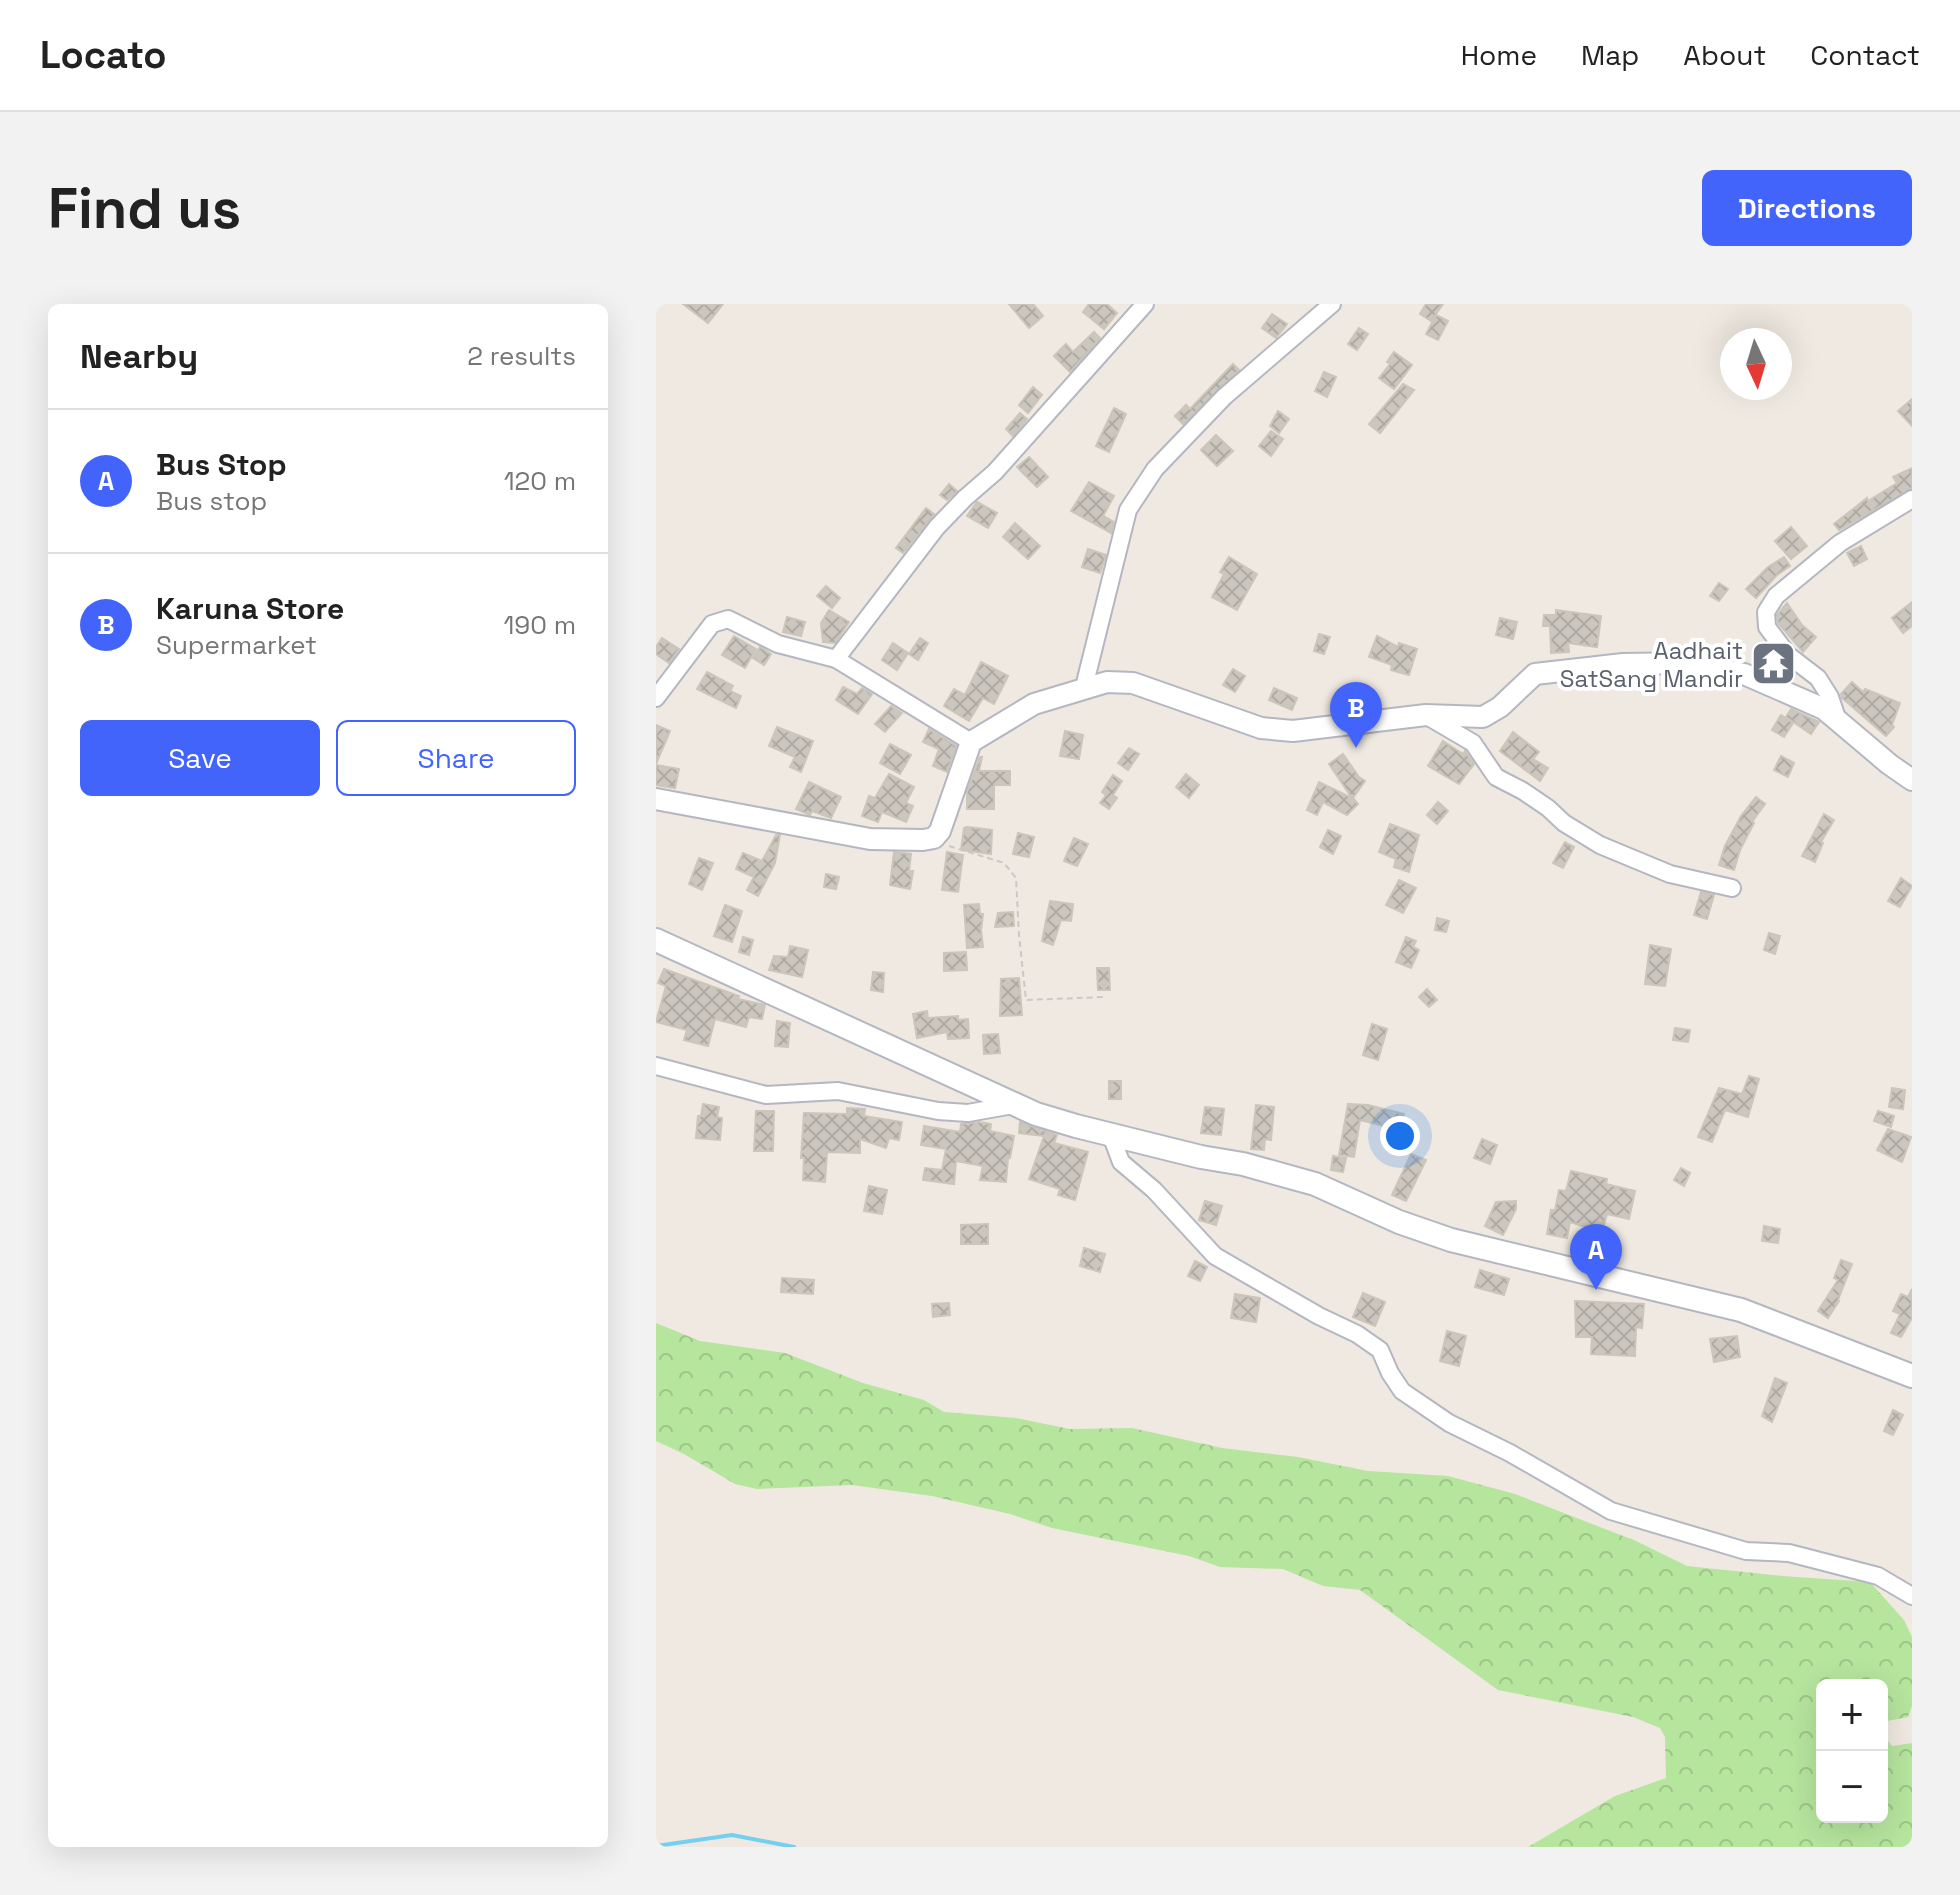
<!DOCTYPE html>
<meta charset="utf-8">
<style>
body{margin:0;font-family:"Space Grotesk",sans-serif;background:#f2f2f2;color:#222}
.controls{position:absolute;right:24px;bottom:24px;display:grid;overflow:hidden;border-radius:12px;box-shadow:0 8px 32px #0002}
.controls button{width:72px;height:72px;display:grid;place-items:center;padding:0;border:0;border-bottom:2px solid #e0e0e0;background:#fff;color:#222;font:40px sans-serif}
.compass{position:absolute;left:1064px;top:24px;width:72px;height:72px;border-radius:50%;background:#fff;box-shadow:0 8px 32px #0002;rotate:176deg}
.you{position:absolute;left:744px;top:832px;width:28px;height:28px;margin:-20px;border:6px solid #fff;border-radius:50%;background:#1a73e8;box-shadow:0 0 0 12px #1a73e833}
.badge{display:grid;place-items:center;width:52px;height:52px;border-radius:50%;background:#4264fb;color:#fff;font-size:26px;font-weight:700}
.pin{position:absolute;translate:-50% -66px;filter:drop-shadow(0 2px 4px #0008)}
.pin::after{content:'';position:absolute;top:42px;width:28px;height:24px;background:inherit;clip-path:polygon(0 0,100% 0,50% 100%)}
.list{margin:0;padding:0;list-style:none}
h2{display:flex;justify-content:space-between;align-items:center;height:104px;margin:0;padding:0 32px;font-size:34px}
h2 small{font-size:26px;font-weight:400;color:#767676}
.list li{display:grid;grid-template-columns:52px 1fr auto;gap:24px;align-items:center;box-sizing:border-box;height:144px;padding:0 32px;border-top:2px solid #e0e0e0}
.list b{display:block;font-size:30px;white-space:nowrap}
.list p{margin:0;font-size:26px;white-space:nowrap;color:#767676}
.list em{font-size:26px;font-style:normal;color:#767676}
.actions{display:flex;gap:16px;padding:24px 32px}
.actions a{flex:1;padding:18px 0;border:2px solid #4264fb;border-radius:12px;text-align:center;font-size:28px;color:#4264fb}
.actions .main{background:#4264fb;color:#fff}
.map{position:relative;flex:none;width:1256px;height:1543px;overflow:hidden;border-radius:12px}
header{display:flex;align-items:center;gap:48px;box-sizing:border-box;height:112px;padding:0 40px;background:#fff;border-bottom:2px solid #e0e0e0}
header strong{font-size:38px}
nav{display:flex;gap:44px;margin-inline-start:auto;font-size:28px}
.intro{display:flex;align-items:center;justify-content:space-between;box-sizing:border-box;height:192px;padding:0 48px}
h1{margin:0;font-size:56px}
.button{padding:20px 36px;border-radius:12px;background:#4264fb;color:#fff;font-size:28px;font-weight:700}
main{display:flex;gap:48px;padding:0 48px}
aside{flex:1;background:#fff;border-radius:12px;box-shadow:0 8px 32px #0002}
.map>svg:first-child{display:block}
.forest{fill:url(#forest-crowns)}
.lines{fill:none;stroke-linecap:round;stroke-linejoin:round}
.stream{stroke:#75cff0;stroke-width:4}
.building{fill:url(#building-cross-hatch);stroke:#cbc5ba;stroke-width:2}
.minor-casing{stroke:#b4b7c1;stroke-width:20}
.tertiary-casing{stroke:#b4b7c1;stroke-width:24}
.secondary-casing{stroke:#b4b7c1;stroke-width:26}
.path{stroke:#c9c9c9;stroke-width:2;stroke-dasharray:6 4;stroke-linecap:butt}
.minor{stroke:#fff;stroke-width:16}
.tertiary{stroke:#fff;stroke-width:20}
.secondary{stroke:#fff;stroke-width:22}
.labels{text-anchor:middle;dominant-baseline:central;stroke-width:8;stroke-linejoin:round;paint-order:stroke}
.worship-label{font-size:24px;fill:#5b616d;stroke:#fff;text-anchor:end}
</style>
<header>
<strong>Locato</strong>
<nav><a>Home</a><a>Map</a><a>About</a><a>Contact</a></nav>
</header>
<div class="intro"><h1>Find us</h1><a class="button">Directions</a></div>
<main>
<aside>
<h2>Nearby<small>2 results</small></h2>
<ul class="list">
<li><span class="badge">A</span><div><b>Bus Stop</b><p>Bus stop</p></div><em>120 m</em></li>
<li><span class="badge">B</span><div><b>Karuna Store</b><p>Supermarket</p></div><em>190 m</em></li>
</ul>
<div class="actions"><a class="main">Save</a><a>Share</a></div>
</aside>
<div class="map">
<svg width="1256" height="1543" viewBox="0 0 1256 1543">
<defs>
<pattern id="forest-crowns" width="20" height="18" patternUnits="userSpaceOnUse" patternTransform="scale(2)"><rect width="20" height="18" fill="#b6e59e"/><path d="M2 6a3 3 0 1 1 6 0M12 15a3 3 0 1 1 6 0" fill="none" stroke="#9dc588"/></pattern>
<pattern id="building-cross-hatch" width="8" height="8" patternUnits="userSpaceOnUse" patternTransform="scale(2)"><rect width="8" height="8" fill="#cbc7bf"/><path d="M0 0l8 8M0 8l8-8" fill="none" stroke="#afaba4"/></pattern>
</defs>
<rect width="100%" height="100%" fill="#efe9e1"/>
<polygon class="forest" points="0,1019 44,1037 129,1049 207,1079 268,1096 288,1108 360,1114 414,1125 476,1124 566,1144 642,1153 712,1167 792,1172 859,1190 980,1237 1031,1262 1126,1272 1214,1278 1248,1316 1256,1333 1256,1402 1252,1413 1226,1418 1226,1381 1166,1381 1166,1513 1226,1513 1226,1429 1236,1442 1256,1439 1256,1543 872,1543 959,1492 1010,1474 1009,1433 1004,1424 977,1413 842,1386 704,1286 667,1282 627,1265 564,1263 533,1252 396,1224 354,1210 276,1192 196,1181 101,1185 79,1180 28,1150 0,1137"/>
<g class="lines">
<polyline class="stream" points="0,1542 76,1531 138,1543"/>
</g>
<g class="building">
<polygon points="27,0 67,0 52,19"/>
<polygon points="353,0 377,0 387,12 373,24"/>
<polygon points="433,0 451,0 461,9 448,25 427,8"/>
<polygon points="770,0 787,0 775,17 764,10"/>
<polygon points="616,10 631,20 620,34 606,24"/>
<polygon points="780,11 792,17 782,36 770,30"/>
<polygon points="703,24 712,30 701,46 692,40"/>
<polygon points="438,28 444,34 414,68 398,52 410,40 417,48"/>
<polygon points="738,48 756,61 738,85 723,74 734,60 731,58"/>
<polygon points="577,60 583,66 527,120 519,112 530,101 534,105"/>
<polygon points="668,68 680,73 671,93 659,87"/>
<polygon points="747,80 758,86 724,129 713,120"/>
<polygon points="377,83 386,91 372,109 363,101"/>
<polygon points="1256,95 1256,122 1242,107"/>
<polygon points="458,104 470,110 453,148 440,142"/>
<polygon points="622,107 633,115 623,129 614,122"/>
<polygon points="364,109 371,115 357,132 350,125"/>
<polygon points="615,127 627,135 615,152 603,142"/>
<polygon points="560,131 577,147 561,162 545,146"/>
<polygon points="373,153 392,173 381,183 361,163"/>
<polygon points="1256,164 1256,184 1183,226 1178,220 1211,194 1212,197 1241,179 1237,173"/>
<polygon points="433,178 458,192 447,212 458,218 455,229 415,207"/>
<polygon points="293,180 301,187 291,196 284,191"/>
<polygon points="321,198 341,209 332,224 311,212"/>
<polygon points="270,204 278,210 247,249 240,244"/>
<polygon points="359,219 384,242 372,255 347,233"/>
<polygon points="1135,223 1151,242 1135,255 1119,237"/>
<polygon points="1205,242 1211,255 1198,262 1191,249"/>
<polygon points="432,245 450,251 444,269 426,263"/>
<polygon points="573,253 601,270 581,306 556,293 568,270 564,268"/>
<polygon points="1128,253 1134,262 1121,271 1100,294 1090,285 1112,263"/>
<polygon points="1063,279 1072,285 1063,297 1054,292"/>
<polygon points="170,282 184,294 176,304 161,292"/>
<polygon points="1256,298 1256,322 1247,329 1236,314"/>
<polygon points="1131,299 1146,321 1160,333 1147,348 1122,319 1121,311"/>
<polygon points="173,306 193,318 179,339 167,338 165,319"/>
<polygon points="900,306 945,312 941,343 912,339 913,348 895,349 894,322 887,322 888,311 900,311"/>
<polygon points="131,313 149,318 145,332 127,328"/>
<polygon points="844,314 861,318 857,335 840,331"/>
<polygon points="663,330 674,333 668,350 658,347"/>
<polygon points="78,332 100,345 89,364 66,351"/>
<polygon points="721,332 742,343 743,339 761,345 753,371 735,366 736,361 713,353"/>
<polygon points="6,334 23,345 13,359 0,350 0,343"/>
<polygon points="264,334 272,339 262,356 253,350"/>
<polygon points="237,339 252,349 241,366 226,356"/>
<polygon points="104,343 115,350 108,361 97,354"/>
<polygon points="325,358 352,372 338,400 327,394 313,417 288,402 298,385 309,391"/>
<polygon points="577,365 589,372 579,388 567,381"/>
<polygon points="51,368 77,382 74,387 85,392 80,404 41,385"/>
<polygon points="1196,378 1207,388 1209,385 1244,399 1236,421 1238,423 1230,432 1186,394 1185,390"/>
<polygon points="187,383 201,390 206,384 216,390 202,410 180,396"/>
<polygon points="618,384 641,394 636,406 613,396"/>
<polygon points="235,402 246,409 229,428 219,420"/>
<polygon points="1135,405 1163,418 1155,430 1130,413"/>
<polygon points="1125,411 1137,419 1128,433 1116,426"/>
<polygon points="0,421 14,427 0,460"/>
<polygon points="121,423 157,437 145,468 134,463 139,453 113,442"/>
<polygon points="273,425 300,442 291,468 277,462 283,445 267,438"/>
<polygon points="409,427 427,431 423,455 404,452"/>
<polygon points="857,428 883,448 877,455 892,464 884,477 844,447"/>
<polygon points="787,437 807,450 809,447 818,460 803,480 772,462"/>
<polygon points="234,440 255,451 244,470 224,459"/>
<polygon points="473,444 483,450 472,466 462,459"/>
<polygon points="687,450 703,473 709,477 697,494 702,500 691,511 667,498 661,511 651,506 663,478 696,494 673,460"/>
<polygon points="1125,452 1138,459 1132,473 1118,466"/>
<polygon points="324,453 326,453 323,467 354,467 354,481 338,481 338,505 311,505 311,488"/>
<polygon points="0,461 23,465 19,484 0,481"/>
<polygon points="233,470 258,483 250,499 257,502 250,518 226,508 222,518 206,512 213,492 219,494"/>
<polygon points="530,470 543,481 533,494 520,483"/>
<polygon points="457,471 466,477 457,491 461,494 453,505 444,499 450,491 446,488"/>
<polygon points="153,478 185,493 175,514 156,507 154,511 140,505"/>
<polygon points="1100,493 1109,500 1096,518 1098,519 1084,546 1078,566 1063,561 1069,542 1085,512"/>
<polygon points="782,498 792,507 781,520 771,511"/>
<polygon points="1168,510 1178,516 1165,538 1167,539 1159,558 1146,552"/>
<polygon points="734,520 763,531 753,568 738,563 740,555 723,548"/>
<polygon points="311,523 336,526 335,550 305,546 308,524"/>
<polygon points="672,526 685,532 677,550 664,543"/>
<polygon points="362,529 378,533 373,553 357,550"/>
<polygon points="120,531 124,531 119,559 102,592 91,586 98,573 80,565 87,549 106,557"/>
<polygon points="418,534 432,540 421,562 408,557"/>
<polygon points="909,538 918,543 907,564 897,559"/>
<polygon points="238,548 255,550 253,567 257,567 254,585 234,581"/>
<polygon points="291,548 307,551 302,588 286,586"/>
<polygon points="43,554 57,559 46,586 33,580"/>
<polygon points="170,570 183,573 180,585 168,583"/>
<polygon points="1245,574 1256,582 1244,603 1232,597"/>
<polygon points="743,576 760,584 747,609 730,601"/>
<polygon points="1045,588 1058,591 1051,615 1038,611"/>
<polygon points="394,597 417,600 415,617 405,616 397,641 386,637"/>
<polygon points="323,600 324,610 327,610 325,626 327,643 311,644 308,601"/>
<polygon points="69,601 86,607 76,638 58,632"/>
<polygon points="357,608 358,622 339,623 342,609"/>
<polygon points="781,614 793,617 790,628 779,626"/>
<polygon points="1113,629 1124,632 1119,650 1108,646"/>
<polygon points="87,633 97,636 93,651 83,648"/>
<polygon points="750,633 760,637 757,643 763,646 755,664 740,658"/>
<polygon points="994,641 1015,645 1009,682 989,680"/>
<polygon points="134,642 152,646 146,673 113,666 118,652 132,653"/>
<polygon points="310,648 311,666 288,667 288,649"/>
<polygon points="441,664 453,664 454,686 442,686"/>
<polygon points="8,665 83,692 82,695 109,701 106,715 93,713 90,723 59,715 52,742 28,736 31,726 0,718 10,682 2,679"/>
<polygon points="217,668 228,669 227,688 215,686"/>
<polygon points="363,674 366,711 344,712 345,675"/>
<polygon points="771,685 781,696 773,703 763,693"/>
<polygon points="271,707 272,714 302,712 302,716 312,715 313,734 292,735 291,728 261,734 257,710"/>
<polygon points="121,717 134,719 132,743 119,742"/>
<polygon points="716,720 731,725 722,756 707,751"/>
<polygon points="1019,724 1034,726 1032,738 1017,736"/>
<polygon points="342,730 344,749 328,750 327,731"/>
<polygon points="1093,772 1103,775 1092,813 1069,806 1056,838 1042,833 1063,784 1086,790"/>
<rect x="453" y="777" width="12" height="18"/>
<polygon points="1236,784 1249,786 1247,805 1233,803"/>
<polygon points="47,800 63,803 61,813 66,814 64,836 40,834 42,812 45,812"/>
<polygon points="692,800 712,801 748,810 744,826 704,816 698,853 683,851"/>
<polygon points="600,801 618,803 615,836 609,835 608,846 595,845"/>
<polygon points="549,803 568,805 565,831 545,829"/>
<polygon points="191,804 209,805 208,812 246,818 243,836 233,834 230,844 204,835 204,849 171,848 169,878 147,876 148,854 145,854 148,809 191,810"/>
<polygon points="100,807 118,807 117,847 98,847"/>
<polygon points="1222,807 1238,812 1235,823 1218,817"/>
<polygon points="323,818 335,820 334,827 358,832 354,854 352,854 350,878 324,876 327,862 300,857 298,880 267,876 269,864 286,866 290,845 265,841 268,822 304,828 305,820"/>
<polygon points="364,818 401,831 398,839 432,848 419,896 402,891 404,885 373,875 388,832 363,829"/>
<polygon points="1232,825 1255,833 1246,858 1221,846"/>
<polygon points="826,835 841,841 834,860 818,854"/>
<polygon points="755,850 770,856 750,897 736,891"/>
<polygon points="677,852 690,854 687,868 675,866"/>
<polygon points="1025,864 1034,869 1028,882 1018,876"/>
<polygon points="915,867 951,875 950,880 979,887 973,915 951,910 939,951 931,949 936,925 914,918 911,934 891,930 895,906 899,906 903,886 910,887"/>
<polygon points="213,882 231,886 226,910 208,907"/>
<polygon points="549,897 566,902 560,921 543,916"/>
<polygon points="860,897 860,905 847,931 829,922 840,898"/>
<polygon points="332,920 332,940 305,940 305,921"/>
<polygon points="1108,922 1124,925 1122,939 1106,937"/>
<polygon points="428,944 449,950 444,968 424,962"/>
<polygon points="1185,956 1196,960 1182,996 1183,997 1172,1014 1162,1007 1182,976 1178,974"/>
<polygon points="539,957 551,963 544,977 532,972"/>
<polygon points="824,966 853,975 848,991 819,983"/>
<polygon points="126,974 158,976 157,990 125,988"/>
<polygon points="1256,985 1256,1014 1245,1033 1235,1029 1244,1010 1237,1007 1245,990 1252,993"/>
<polygon points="707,989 729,998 719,1022 697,1013"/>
<polygon points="579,990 604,994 600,1018 575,1014"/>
<polygon points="919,997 988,1000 986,1024 980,1023 979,1052 935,1050 936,1033 920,1033"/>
<polygon points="293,999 294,1011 277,1013 276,1000"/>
<polygon points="791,1027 810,1032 803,1062 784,1057"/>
<polygon points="1081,1032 1084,1053 1058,1058 1054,1035"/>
<polygon points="1119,1074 1131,1079 1116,1118 1106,1112"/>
<polygon points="1237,1106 1247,1111 1237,1131 1228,1127"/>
</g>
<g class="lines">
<defs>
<g id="minor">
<polyline points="428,383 472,206 499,165 568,93 676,0"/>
<polyline points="0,394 56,320 72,315 122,340 180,355"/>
<polyline points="771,412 817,439 840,473 867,487 892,504 908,519 944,541 1014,570 1076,584"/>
<polyline points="1181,414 1174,393 1162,374 1132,351 1111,323 1110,308 1120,292 1184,239 1256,195"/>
<polyline points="315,438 180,355 281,223 309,194 339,168 489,0"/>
<polyline points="0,762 110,791 182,787 282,807 312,809 357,801"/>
<polyline points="455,831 465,858 498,886 559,952 663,1012 701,1030 724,1046 734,1069 746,1087 793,1119 854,1149 955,1207 1090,1247 1133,1249 1222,1272 1256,1292"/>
</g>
<polyline id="tertiary" points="0,495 214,535 267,536 278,534 284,527 315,438 378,400 451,378 477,379 605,424 637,427 770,411 827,413 844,403 879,370 967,360 1035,359 1088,370 1168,405 1233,460 1256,476"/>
<polyline id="secondary" points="0,636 380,810 420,822 545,853 587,860 659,880 743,918 795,936 1085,1006 1256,1072"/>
</defs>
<use href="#minor" class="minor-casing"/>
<use href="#tertiary" class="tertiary-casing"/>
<use href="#secondary" class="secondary-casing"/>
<polyline class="path" points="293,542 348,559 360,574 363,631 370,696 447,693"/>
<use href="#minor" class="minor"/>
<use href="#tertiary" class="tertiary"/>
<use href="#secondary" class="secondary"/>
</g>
<defs>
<symbol id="temple-square" viewBox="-11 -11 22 22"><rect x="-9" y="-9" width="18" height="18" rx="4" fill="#6b7280" stroke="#fff"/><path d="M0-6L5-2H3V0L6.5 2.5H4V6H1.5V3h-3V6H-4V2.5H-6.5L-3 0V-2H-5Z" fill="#fff"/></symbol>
</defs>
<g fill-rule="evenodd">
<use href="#temple-square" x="1092" y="334" width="51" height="51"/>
</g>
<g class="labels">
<g class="worship-label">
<text x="1087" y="346">Aadhait<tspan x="1087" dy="28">SatSang Mandir</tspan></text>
</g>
</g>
</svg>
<div class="controls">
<button>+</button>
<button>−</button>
</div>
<svg class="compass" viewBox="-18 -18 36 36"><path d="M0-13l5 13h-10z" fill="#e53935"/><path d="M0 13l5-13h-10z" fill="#767676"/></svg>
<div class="you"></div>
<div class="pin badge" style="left:940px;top:986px">A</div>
<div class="pin badge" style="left:700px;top:444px">B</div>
</div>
</main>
